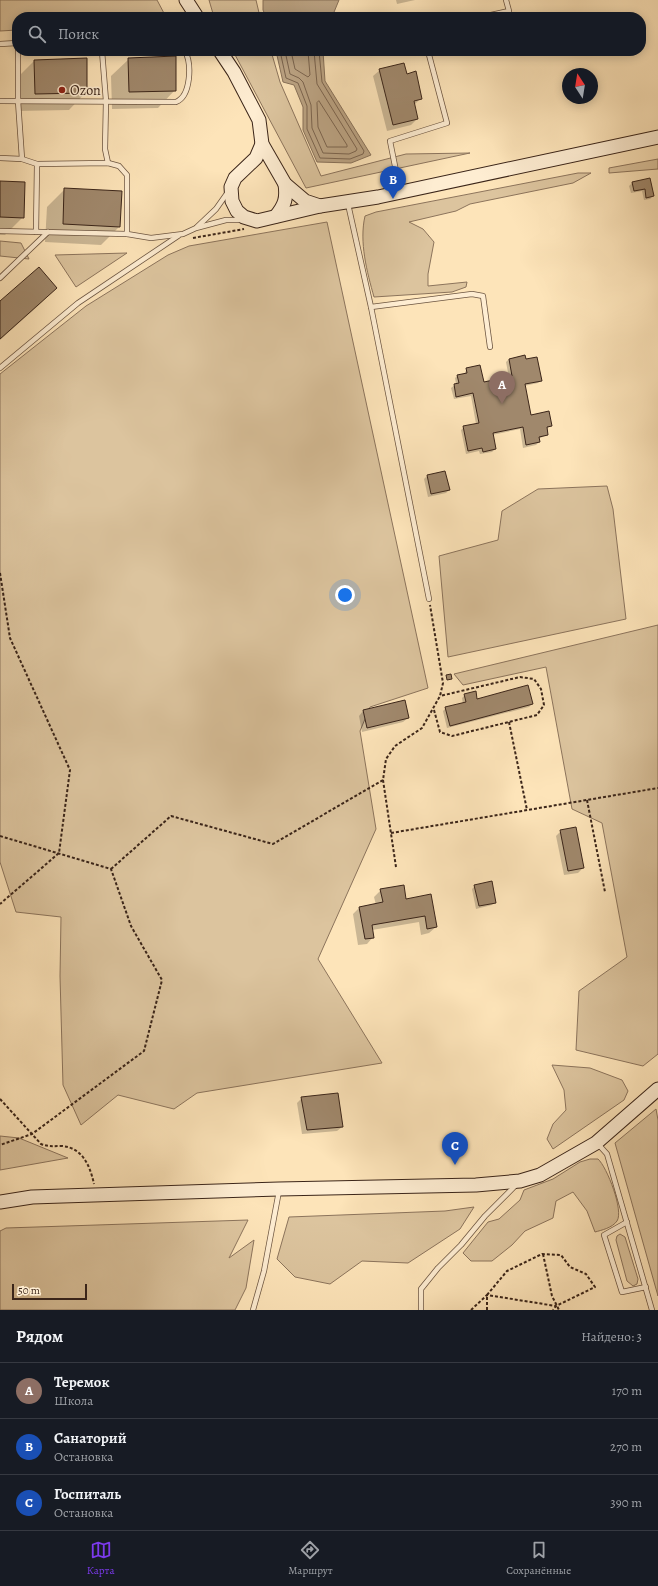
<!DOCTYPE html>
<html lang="ru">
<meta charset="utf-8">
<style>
body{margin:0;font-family:Alegreya,serif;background:#242831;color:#f1f3f6}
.compass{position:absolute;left:562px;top:68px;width:36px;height:36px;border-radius:50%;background:#171b24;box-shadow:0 2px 10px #0003;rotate:348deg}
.scale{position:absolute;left:12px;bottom:10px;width:75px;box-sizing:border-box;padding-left:4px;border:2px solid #3b2519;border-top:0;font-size:11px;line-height:14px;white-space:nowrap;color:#3b2519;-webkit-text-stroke:3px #feedd2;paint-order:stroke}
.you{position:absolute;left:345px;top:595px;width:14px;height:14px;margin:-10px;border:3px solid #fff;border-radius:50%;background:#1a73e8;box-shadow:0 0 0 6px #1a73e833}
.badge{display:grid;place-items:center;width:26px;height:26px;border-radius:50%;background:#7c3aed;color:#fff;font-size:13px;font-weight:700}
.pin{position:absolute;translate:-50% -33px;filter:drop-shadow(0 1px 2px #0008)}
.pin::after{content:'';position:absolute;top:21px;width:14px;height:12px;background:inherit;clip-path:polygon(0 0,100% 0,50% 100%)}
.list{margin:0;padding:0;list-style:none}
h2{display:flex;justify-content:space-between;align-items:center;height:52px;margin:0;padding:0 16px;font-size:17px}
h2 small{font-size:13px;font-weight:400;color:#9ea1a6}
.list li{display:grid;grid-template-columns:26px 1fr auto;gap:12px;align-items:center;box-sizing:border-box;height:56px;padding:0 16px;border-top:1px solid #363941}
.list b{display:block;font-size:15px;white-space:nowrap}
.list p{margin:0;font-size:13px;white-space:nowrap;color:#9ea1a6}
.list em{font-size:13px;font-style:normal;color:#9ea1a6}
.icon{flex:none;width:22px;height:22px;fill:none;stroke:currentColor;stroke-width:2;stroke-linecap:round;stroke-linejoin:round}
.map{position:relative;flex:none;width:658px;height:1310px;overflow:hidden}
.search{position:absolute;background:#171b24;box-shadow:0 2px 10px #0003;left:12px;right:12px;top:12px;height:44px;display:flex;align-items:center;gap:10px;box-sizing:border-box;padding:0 14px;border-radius:16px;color:#9ea1a6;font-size:15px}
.sheet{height:220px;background:#171b24}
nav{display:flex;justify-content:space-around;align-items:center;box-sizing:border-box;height:56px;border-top:1px solid #363941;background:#171b24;font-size:11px;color:#9ea1a6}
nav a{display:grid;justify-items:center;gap:2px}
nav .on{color:#7c3aed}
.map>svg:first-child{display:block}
.green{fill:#dcc49e;stroke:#8c745c}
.water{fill:#bba383;stroke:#887159}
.shadow{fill:#0003}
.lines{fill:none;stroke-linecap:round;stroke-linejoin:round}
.shore{stroke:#7b644e;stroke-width:1}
.building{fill:#a0886c;stroke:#3b2519}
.lane-casing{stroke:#6c5541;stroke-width:6}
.secondary-casing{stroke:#3b2519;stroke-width:15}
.path{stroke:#3b2519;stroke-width:2;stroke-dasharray:3 2;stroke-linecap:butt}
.lane{stroke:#feedd2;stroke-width:4.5}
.secondary{stroke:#feedd2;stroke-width:13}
.poi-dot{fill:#8f2418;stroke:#feedd2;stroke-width:1.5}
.labels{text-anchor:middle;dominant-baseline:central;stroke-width:3;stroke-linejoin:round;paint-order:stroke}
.poi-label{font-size:14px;fill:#3b2519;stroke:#feedd2;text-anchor:start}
</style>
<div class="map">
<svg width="658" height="1310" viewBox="0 0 658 1310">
<rect width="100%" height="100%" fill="#fde4b9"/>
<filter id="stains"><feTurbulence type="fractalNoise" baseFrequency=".005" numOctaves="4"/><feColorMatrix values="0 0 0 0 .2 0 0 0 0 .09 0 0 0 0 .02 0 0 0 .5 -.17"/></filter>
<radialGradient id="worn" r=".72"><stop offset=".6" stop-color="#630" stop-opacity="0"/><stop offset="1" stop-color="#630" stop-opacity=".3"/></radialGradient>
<g class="green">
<polygon points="0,0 157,0 166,17 17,17 17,30 0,31"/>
<polygon points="209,0 256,0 260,17 214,17"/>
<polygon points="233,51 271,51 280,82 321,176 406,154 470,153 306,188"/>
<polygon points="658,159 658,169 609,173 609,168"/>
<path d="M578,173H591L573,183L470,204L456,211L409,222L423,229L434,242L428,274V286L467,282L466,287L452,292L374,297C367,272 359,242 365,216L376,212Z"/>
<polygon points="327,222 428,688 370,707 360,731 376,829 318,959 382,1063 197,1093 174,1109 118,1095 81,1125 63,1085 60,976 61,917 16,912 0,862 0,374 86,306 168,255 189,246"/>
<polygon points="0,241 21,243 29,259 0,256"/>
<polygon points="127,253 76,287 55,255"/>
<polygon points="607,486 613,509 626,619 448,657 439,556 498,540 502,511 538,489"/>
<polygon points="658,625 658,1054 643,1066 576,1050 579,991 627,957 602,823 572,809 546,667 463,685 454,674"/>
<polygon points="552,1065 590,1068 622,1080 628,1091 624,1100 553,1149 547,1139 553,1124 566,1110 564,1090"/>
<polygon points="656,1109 658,1120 658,1296 615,1143"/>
<polygon points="0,1136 19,1138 68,1158 0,1170"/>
<path d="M590,1159H598C607,1167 624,1211 617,1221C612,1228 602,1230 595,1232L587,1211L573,1192L556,1201L553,1218L525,1231L512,1245L492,1261H471L463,1253L488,1222L499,1219L520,1200L524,1190L553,1179L580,1162Z"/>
<polygon points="474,1207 460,1229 408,1263 362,1261 330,1284 295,1277 277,1259 289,1217 445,1211"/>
<polygon points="248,1220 229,1258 254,1240 246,1288 235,1310 0,1310 0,1231 6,1228"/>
<polygon points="620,1234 625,1237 638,1279 637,1284 633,1286 627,1281 616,1240 617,1236"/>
</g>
<g class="water">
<polygon points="263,0 339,0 332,17 266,17 263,10"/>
<polygon points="276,51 323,51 325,81 371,155 351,163 317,162 303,130 303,107 294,85 283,82"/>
</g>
<g class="shadow">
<polygon points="396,0 415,0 397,4"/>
<polygon points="129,59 175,90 158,108 112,109 111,76"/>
<polygon points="34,61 86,92 69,110 17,111 17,78"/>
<polygon points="380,70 406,75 421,98 414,105 417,119 411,125 387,131 373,76"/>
<polygon points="650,179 653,196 650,199 644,200 642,191 631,193 629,186 632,183"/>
<polygon points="0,182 23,217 5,235 0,235"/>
<polygon points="65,189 119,227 101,245 45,242 47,207"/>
<polygon points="56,288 38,306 0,340 0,302"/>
<polygon points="524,356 525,361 541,380 538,383 524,386 530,416 551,426 546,429 547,435 538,439 539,442 536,445 523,448 520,429 492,435 495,449 492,452 480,454 479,451 466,454 461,430 464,427 476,424 471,396 454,399 451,388 456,384 455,378 458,375 464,374 467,369 483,383 509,378 506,362 509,359"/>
<polygon points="427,476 449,490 446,493 428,497 424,479"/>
<polygon points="465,695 477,700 532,704 529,707 447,728 443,711 446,708 463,704 462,698"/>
<polygon points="363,711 408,718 403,722 362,732 359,716"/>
<polygon points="561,831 583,868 578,873 564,875 556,836"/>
<polygon points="475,886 495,902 492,905 476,909 472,889"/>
<polygon points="381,890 405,900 430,895 436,927 429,933 421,935 419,922 372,930 373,937 367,944 358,945 353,914 360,907 376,905 374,897"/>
<polygon points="302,1098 342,1127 337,1131 302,1134 297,1103"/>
</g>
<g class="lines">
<g class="shore">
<polyline points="280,51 286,78 298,83 307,106 307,129 320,158 350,159 363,154 364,151 322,82 319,51"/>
<polyline points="285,51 290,74 299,78 303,82 311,105 312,128 323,153 349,154 356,151 357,149 317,84 314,51"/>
<polyline points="291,51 295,69 308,77 310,75 308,51"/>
<polygon points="319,101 347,145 347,147 327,147 318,127 317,103"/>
</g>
</g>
<g class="building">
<polygon points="176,56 176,91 129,92 128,58"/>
<polygon points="87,58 87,93 35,94 34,60"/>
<polygon points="404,63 407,74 416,71 422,99 414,101 418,119 393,125 379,69"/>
<polygon points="650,178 654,196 646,198 645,189 634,191 632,182"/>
<polygon points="0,181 25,182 24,218 0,217"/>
<polygon points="64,188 122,191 120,227 63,224"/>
<polygon points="39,267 57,288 0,339 0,301"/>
<polygon points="525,355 526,359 537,357 542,381 525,384 531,415 549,411 552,426 547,427 548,435 539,437 540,442 526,445 523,427 493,433 496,449 483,452 482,448 468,451 463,426 479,423 473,393 456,397 454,384 459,383 457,375 467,373 466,368 480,365 484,382 512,376 509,359"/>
<polygon points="445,471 450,490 431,494 427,475"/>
<polygon points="451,674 452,679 447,680 446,675"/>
<polygon points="528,685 533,704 450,726 445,707 466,702 464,694 476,691 477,699"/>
<polygon points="405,700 409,718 367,728 363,710"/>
<polygon points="576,827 584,868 568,871 560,830"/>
<polygon points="492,881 496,903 479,906 474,885"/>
<polygon points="404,885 406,899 431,894 437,927 427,929 425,916 372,925 374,938 365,939 359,907 383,902 380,889"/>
<polygon points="338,1093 343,1127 307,1130 301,1097"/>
</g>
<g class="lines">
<defs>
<g id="lane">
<polyline points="482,17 509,11 506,0"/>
<polyline points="0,44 17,43"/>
<polyline points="18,51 18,101 22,159"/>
<polyline points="102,51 106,101 105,149 108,163"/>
<path d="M0,101L176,102C191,96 192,64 185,51"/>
<polyline points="0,158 22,159 37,164 108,163 119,166 127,175 127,234"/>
<polyline points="400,191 390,141 447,123 428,51"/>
<polyline points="348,204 371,307 429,599"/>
<polyline points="197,227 216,209 228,192"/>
<polyline points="0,231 127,234 151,238 183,234 196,228 226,220 243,220"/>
<polyline points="36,232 37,164"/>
<polyline points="0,278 48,232"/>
<polyline points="371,307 472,294 483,296 490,347"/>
<polyline points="0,368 78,303 178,236"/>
<polyline points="598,1144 607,1154 652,1310"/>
<polyline points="627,1222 604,1235 622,1292 646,1287"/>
<polyline points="253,1310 264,1271 279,1191"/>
<polyline points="421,1310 421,1289 438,1268 461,1245 485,1216 516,1185"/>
</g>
<g id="secondary">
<polyline points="186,0 197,17"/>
<polyline points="220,51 234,72 259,120 262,144 285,184 305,201 320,206"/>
<polyline points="262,144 256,158 235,178 231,187 232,201 237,211 244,217 257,221 320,206 378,197 658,137"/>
<path d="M276,216C285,205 287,198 285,184"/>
<polyline points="0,1202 32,1197 279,1189 476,1185 520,1181 540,1175 596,1143 658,1089"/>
</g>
</defs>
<use href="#lane" class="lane-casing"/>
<use href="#secondary" class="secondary-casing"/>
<g class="path">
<polyline points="193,238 244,229"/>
<polyline points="0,573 10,638 70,770 59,853 0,904"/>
<polyline points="434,710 440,732 452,736 537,715 544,705 541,689 534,679 520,677 440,696"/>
<polyline points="509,722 527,810"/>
<polyline points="587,800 605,892"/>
<polyline points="391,833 658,788"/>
<polyline points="0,836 111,869 131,926 162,980 144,1051 32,1134 0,1145"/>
<polyline points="396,867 383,780 386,759 395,746 422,728 440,696 443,683 430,605"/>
<polyline points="111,869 171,816 273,844 383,780"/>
<path d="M0,1099L41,1144C49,1147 54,1146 62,1146C83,1148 90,1166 94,1184"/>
<polyline points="543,1254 552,1296 559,1310"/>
<polyline points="471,1310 487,1295 556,1306"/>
<polyline points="487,1310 487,1295 507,1271 542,1254 561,1255 570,1267 586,1274 595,1287 556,1306 553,1310"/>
</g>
<use href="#lane" class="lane"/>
<use href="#secondary" class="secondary"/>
</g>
<circle class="poi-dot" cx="62" cy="90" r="4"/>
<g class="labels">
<g class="poi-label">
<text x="70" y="90">Ozon</text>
</g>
</g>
<rect width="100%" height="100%" filter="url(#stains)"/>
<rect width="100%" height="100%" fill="url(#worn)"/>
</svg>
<svg class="compass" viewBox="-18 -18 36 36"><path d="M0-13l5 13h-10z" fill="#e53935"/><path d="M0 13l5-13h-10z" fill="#9ea1a6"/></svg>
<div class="scale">50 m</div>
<div class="you"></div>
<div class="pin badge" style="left:502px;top:404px;background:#8d6e63">A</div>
<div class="pin badge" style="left:393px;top:199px;background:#1a4fb4">B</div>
<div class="pin badge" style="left:455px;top:1165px;background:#1a4fb4">C</div>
<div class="search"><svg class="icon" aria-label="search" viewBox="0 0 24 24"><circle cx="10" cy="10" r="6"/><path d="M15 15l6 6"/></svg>Поиск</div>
</div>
<section class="sheet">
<h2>Рядом<small>Найдено: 3</small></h2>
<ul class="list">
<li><span class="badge" style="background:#8d6e63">A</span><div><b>Теремок</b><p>Школа</p></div><em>170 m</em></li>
<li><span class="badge" style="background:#1a4fb4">B</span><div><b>Санаторий</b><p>Остановка</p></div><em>270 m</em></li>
<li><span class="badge" style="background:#1a4fb4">C</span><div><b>Госпиталь</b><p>Остановка</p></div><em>390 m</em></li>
</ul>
</section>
<nav>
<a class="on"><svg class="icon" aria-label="map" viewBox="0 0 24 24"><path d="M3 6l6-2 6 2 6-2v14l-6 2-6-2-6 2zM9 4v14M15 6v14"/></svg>Карта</a>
<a><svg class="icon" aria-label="directions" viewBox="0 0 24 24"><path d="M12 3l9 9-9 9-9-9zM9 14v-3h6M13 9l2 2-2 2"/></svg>Маршрут</a>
<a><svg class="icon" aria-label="saved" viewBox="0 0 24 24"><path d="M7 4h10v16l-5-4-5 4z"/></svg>Сохранённые</a>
</nav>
